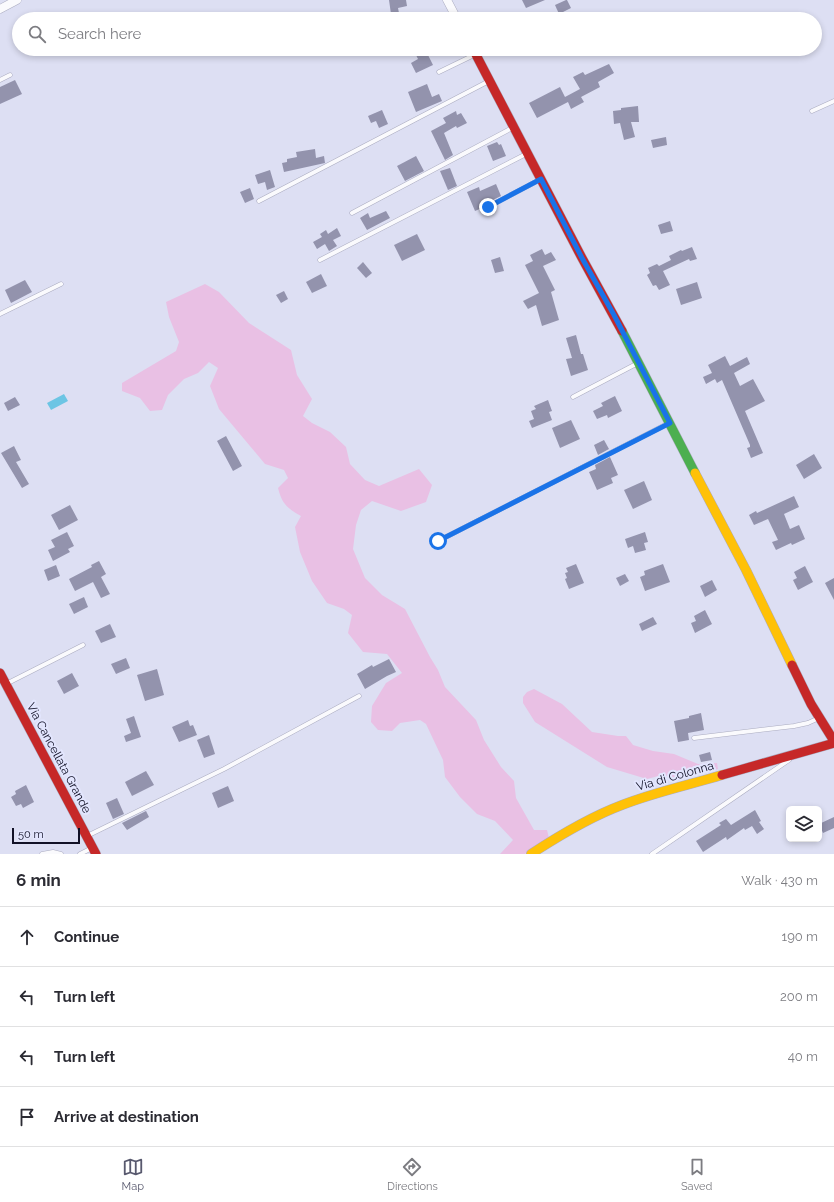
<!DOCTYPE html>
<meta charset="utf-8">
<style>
body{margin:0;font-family:Raleway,sans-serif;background:#f2f2f3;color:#2b2b33}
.controls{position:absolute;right:12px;bottom:12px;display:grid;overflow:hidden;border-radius:6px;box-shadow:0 2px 6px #0003}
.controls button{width:36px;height:36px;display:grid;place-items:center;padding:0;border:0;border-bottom:1px solid #e1e1e2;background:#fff;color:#2b2b33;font:20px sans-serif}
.scale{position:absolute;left:12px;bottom:10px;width:68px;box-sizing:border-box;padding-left:4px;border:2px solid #111126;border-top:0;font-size:11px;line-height:14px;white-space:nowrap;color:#111126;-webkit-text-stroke:3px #e3e6fe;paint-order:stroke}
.stop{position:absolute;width:12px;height:12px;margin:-9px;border:3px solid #1a73e8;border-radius:50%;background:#fff}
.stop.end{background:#1a73e8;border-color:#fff;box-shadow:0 1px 4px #0008}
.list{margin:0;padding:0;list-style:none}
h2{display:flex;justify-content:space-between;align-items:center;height:52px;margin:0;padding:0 16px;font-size:17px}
h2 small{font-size:13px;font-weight:400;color:#7c7c81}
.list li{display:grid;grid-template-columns:26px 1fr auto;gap:12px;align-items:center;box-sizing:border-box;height:60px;padding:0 16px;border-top:1px solid #e1e1e2}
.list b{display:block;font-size:15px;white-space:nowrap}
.list em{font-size:13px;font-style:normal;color:#7c7c81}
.icon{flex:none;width:22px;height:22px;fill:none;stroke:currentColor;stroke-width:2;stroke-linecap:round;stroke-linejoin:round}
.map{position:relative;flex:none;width:834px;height:854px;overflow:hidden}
.search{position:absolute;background:#fff;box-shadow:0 2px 6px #0003;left:12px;right:12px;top:12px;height:44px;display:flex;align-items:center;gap:10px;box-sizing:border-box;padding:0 14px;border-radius:22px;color:#7c7c81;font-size:15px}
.sheet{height:292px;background:#fff}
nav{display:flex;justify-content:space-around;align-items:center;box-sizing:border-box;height:56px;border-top:1px solid #e1e1e2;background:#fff;font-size:11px;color:#7c7c81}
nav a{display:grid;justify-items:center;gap:2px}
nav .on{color:#58596e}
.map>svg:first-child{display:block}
.green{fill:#e9c0e4}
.water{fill:#6cc5e4}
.building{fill:#9393ad}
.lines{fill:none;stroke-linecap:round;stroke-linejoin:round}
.lane-casing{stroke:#abacc0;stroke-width:5}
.street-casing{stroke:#abacc0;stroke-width:9}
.fast-casing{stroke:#abacc0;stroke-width:10}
.slow-casing{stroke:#abacc0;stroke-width:10}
.jam-casing{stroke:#abacc0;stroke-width:10}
.lane{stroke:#fafafd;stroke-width:4}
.street{stroke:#fafafd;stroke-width:8}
.fast{stroke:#4caf50;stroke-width:9}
.slow{stroke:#ffc107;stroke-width:9}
.jam{stroke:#c62828;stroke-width:9}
.route{stroke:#1a73e8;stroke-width:5}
.labels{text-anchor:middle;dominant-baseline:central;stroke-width:4;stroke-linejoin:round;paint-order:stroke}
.street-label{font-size:12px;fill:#111126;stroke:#e3e6fe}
</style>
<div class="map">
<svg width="834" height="854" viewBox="0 0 834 854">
<rect width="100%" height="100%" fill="#dddff3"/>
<g class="green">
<path d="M205,284L219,292L249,323L291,350L297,375L312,399L303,416L312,423L330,432L346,447L350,464L365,480L379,486L419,469L432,485L426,502L401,511L372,501L361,510L356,525L353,549L365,578L382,595L405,609L430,657L438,670L445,687L476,720L484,740L501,767L514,781L516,798L534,830H547L549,838L525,854H500L513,840L495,821L477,814L460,797L445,777L443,760L426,724L420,720L400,723L392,731L378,730L371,722L372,706L386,683L402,673L387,654L363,652L348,633L352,615L344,609L327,603L312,581L300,552L295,527L301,516C287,508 282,504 278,488L288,478L284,470L265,464L219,409L210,386L218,368L209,362L198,373L184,379L168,395L162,410L150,411L140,398L122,391V383L176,351L179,342L169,317L166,302Z"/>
<polygon points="534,689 562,704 592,732 618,736 626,736 633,745 653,751 674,754 698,764 717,763 718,769 680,778 662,775 647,779 607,767 535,722 523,703 523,697 527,692"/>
</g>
<polygon class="water" points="64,394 68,401 51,410 47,403"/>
<g class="building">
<polygon points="389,0 406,0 407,6 398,8 399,13 391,14"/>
<polygon points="522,0 545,0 526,8"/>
<polygon points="566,0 567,0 571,8 559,14 555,5"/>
<polygon points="413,49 425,49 433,65 416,73 411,63 418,59"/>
<polygon points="609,64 614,73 598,82 600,87 581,97 584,102 571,109 568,102 537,118 529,103 560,87 565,97 580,89 573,77 583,72 585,75"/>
<polygon points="15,80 22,94 0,104 0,87"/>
<polygon points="427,84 432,97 439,94 442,101 416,112 408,92"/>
<polygon points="638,106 639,122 631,122 635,137 624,140 620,123 614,124 613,111 621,110 621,108"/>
<polygon points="382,110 388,124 379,128 376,121 371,123 368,116"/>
<polygon points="456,111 457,115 461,113 467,123 457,128 456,126 444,133 453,155 445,160 431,131 446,123 443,118"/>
<polygon points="666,137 667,145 653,148 651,140"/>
<polygon points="497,142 499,145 501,144 506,156 493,161 487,146"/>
<polygon points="315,149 316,158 324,156 325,163 284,172 282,163 287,162 287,159 297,157 296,152"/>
<polygon points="416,156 424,171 405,181 397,166"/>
<polygon points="450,168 457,186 448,190 440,171"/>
<polygon points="270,170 275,187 267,190 265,182 258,184 255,175"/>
<polygon points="496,184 501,196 483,205 484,207 475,211 467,192 479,187 480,191"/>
<polygon points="250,188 254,199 245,203 240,192"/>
<polygon points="386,211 390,218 367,230 360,218 368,213 370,218"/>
<polygon points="670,221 673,231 661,234 658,225"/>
<polygon points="337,228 341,236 333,240 337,246 329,251 325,244 317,249 313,242 322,237 320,234 326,230 328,234"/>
<polygon points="417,234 425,250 402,261 394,245"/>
<polygon points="692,247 697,259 690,261 689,259 663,271 670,285 659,290 656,285 653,286 647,275 650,273 648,268 657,264 659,266 671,260 669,256 681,250 682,251"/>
<polygon points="542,249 545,255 551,252 556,260 543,266 555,290 551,292 559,320 542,326 536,305 528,309 523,301 539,293 525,265 533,261 530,255"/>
<polygon points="500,257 504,271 495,273 491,260"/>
<polygon points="363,262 372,273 366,278 357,268"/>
<polygon points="321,274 327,286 312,293 306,282"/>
<polygon points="25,280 32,292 11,303 5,290"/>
<polygon points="697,282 702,298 681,305 676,289"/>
<polygon points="284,291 288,299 281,303 276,295"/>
<polygon points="576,335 581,354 583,354 588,370 571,376 566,359 572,358 566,338"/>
<polygon points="725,356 730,366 747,357 750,364 734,373 740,386 753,379 765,401 745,411 763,453 751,458 747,448 750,447 750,445 722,380 717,383 715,379 706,384 703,377 712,373 708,365"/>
<polygon points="615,396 622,411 608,418 607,415 597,419 593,411 603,406 601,403"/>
<polygon points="15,397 20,405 8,411 4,403"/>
<polygon points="548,400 552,411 549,412 552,420 532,428 529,421 534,419 531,411 536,409 534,406"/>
<polygon points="571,420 580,439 560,448 552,428"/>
<polygon points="226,436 242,466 233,471 217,441"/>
<polygon points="604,440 609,449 598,455 594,445"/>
<polygon points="14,446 21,460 16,462 29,484 22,488 1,453"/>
<polygon points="814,454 822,468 804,479 796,465"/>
<polygon points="610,457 618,475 611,478 613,483 597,490 589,472 596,469 595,465"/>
<polygon points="644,481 652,500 633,509 624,490"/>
<polygon points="794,496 799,507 784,514 790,529 799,525 805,539 792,545 791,543 776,550 772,542 778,540 768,519 754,525 749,515 756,511 757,513"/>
<polygon points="70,505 78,520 59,530 51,515"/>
<polygon points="67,532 74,546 68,549 70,552 53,561 48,550 55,547 51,540"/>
<polygon points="645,532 648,542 644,543 646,550 635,553 633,546 628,548 625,539"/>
<polygon points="99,561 106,574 101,577 110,594 101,598 93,582 75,591 69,579 92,567 91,565"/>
<polygon points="576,564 584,583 569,589 565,579 567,578 565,573 568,572 566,568"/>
<polygon points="663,564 670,582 645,591 640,577 645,575 644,571"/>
<polygon points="56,565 60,576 48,581 44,570"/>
<polygon points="805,566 813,582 798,590 793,580 797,578 794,572"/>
<polygon points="625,574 629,581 620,586 616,578"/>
<polygon points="834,578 834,600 825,583"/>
<polygon points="712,580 717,590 705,597 700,586"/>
<polygon points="84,597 88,607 74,614 69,604"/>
<polygon points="705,610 712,624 695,633 691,623 696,621 694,616"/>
<polygon points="653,617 657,624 642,631 639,624"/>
<polygon points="110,624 116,637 101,643 95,631"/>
<polygon points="126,658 130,668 116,674 111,664"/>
<polygon points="389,659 396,672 387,676 365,689 357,674 372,665 373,667"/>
<polygon points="157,669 164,695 145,701 137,675"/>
<polygon points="72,673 79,686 64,694 57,681"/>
<polygon points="701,713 704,730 688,733 689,740 678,742 674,721 689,718 689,716"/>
<polygon points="134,716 141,737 126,742 124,736 131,733 126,719"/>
<polygon points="188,720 190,726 193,725 197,735 179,742 172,727"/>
<polygon points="209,735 215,754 204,758 197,740"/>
<polygon points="710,752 712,760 701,762 699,755"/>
<polygon points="146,771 154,785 132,796 125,782"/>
<polygon points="26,785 34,802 23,808 21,804 16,806 11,797 16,794 15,791"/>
<polygon points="228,786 234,801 218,808 212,793"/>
<polygon points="117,798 124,814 113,819 106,803"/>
<polygon points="755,810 761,821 759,822 764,829 757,834 752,826 745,830 744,828 727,840 726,837 703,852 696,841 721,825 719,823 726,819 731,825"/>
<polygon points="146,811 149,817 127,830 122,823"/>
<polygon points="834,817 834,828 823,833 819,824"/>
</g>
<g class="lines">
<defs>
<g id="lane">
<polyline points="439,72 474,55"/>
<polyline points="0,80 10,75"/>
<polyline points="812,111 834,101"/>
<polyline points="259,201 489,81"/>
<polyline points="488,207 541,179"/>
<polyline points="352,213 514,127"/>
<polyline points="320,260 528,153"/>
<polyline points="0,314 61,284"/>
<polyline points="573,397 638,363"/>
<polyline points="438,541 669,423"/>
<polyline points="6,684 83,645"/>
<polyline points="694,738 794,726 808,723 819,718"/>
<polyline points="87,836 224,769 359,696"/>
<polyline points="42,854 53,852 61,854"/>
<polyline points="80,854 92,848"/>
<polyline points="652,854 789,760"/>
</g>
<g id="street">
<polyline points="447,0 457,19"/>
<polyline points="0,9 17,0"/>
</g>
<polyline id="fast" points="622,331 695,473"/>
<g id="slow">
<polyline points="695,473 746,570 792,665"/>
<path d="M531,854C560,835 590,817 622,805C655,792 689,785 722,775"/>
</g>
<g id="jam">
<polyline points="473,49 582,258 622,331"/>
<polyline points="792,665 811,704 834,741"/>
<polyline points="0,673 96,854"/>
<polyline points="722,775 834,743"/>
</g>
</defs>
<use href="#lane" class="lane-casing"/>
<use href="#street" class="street-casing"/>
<use href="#fast" class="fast-casing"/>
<use href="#slow" class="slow-casing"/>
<use href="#jam" class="jam-casing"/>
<use href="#lane" class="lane"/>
<use href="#street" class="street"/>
<use href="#fast" class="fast"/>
<use href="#slow" class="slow"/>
<use href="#jam" class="jam"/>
</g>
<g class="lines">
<polyline class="route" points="438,541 670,423 614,315 582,258 541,179 488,207"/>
</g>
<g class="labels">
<g class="street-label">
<text transform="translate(59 758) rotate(62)">Via Cancellata Grande</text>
<text transform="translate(675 776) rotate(-16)">Via di Colonna</text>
</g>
</g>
</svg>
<div class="controls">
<button><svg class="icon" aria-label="layers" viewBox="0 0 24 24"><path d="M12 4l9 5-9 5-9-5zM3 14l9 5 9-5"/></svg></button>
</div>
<div class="scale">50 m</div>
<div class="stop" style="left:438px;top:541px"></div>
<div class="stop end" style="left:488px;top:207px"></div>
<div class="search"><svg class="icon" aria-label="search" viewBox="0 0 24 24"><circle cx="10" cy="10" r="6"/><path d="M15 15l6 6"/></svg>Search here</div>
</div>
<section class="sheet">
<h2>6 min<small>Walk · 430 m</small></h2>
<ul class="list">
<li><svg class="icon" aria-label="ahead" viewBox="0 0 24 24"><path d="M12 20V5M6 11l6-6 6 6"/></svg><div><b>Continue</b></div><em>190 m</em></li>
<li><svg class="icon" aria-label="left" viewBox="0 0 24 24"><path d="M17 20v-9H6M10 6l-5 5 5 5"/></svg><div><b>Turn left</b></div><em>200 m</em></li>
<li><svg class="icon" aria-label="left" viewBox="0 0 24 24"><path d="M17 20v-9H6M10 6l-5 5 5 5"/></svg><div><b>Turn left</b></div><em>40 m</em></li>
<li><svg class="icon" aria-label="arrive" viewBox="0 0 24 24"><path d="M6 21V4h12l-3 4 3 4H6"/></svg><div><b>Arrive at destination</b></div></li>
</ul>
</section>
<nav>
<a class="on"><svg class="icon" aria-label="map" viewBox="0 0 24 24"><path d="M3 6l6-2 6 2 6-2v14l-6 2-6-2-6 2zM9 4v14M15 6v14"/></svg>Map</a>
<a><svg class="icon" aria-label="directions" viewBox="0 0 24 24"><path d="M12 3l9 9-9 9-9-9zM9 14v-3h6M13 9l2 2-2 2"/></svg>Directions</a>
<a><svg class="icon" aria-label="saved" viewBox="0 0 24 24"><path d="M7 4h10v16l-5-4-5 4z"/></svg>Saved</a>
</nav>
